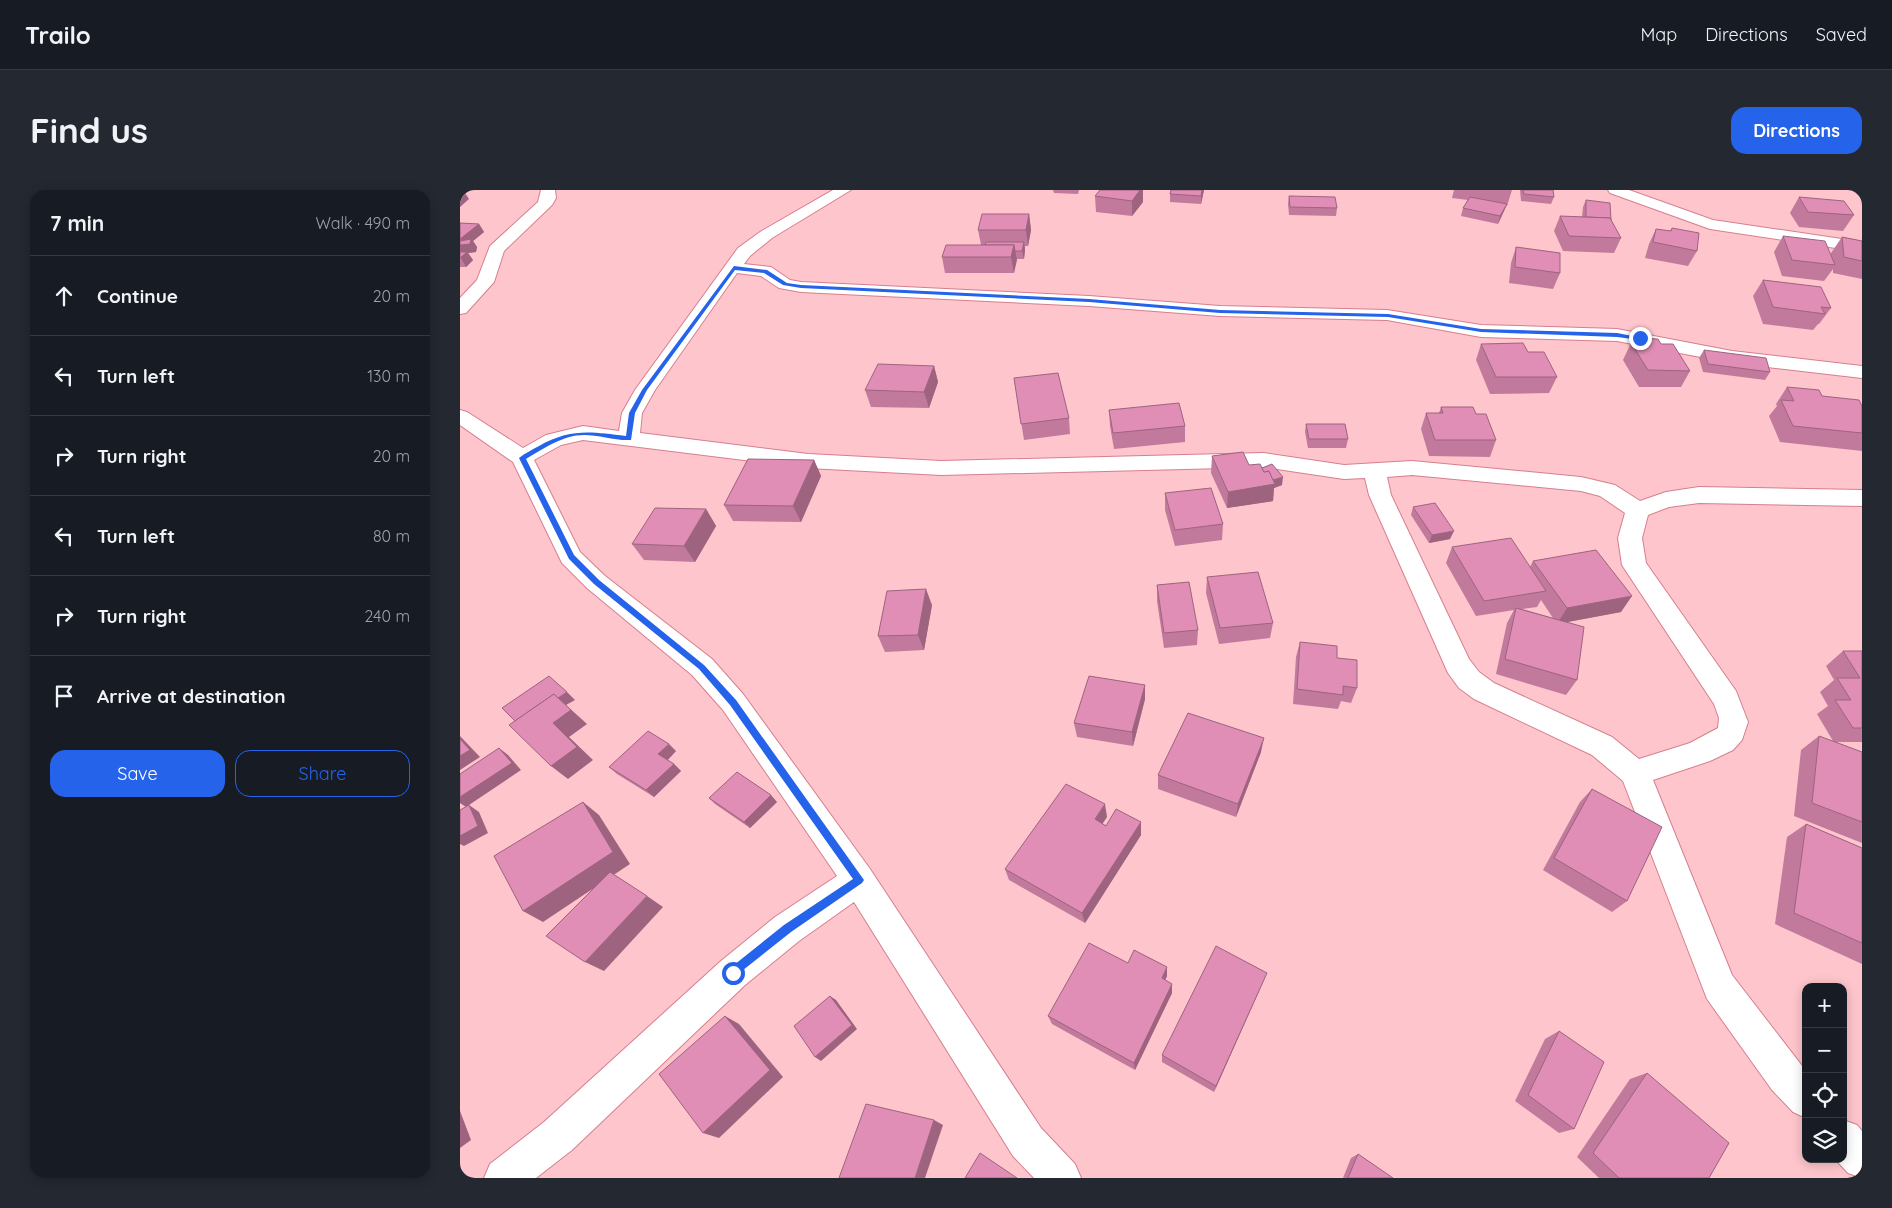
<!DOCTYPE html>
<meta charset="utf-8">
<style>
body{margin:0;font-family:Quicksand,sans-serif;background:#242831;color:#f1f3f6}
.controls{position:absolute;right:15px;bottom:15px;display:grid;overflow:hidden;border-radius:10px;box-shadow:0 2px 12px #0003}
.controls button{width:45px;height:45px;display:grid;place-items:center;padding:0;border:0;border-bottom:1px solid #363941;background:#171b24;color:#f1f3f6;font:25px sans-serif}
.stop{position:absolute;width:15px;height:15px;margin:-11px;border:4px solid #2563eb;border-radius:50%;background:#fff}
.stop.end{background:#2563eb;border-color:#fff;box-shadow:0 1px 5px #0008}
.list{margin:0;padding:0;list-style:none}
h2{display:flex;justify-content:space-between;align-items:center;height:65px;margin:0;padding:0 20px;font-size:21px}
h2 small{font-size:16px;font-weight:400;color:#9ea1a6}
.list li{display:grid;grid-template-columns:32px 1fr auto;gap:15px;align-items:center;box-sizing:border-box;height:80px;padding:0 20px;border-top:1px solid #363941}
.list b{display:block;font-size:19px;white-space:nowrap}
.list em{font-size:16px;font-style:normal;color:#9ea1a6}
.actions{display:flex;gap:10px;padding:15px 20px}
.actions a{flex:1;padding:11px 0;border:1px solid #2563eb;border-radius:15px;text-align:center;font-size:18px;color:#2563eb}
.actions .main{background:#2563eb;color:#fff}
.icon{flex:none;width:28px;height:28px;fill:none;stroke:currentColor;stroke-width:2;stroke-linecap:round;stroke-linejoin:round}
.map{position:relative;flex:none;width:1402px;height:988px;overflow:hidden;border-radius:15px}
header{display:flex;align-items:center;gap:30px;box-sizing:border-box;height:70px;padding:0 25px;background:#171b24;border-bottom:1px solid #363941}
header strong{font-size:24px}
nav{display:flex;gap:28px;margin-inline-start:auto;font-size:18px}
.intro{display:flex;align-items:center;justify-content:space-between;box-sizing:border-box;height:120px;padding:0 30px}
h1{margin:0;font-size:35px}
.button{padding:12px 22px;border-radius:15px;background:#2563eb;color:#fff;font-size:18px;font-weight:700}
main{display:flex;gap:30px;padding:0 30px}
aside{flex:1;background:#171b24;border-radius:15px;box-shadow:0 2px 12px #0003}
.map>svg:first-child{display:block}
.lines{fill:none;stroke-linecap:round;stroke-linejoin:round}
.minor-casing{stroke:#d67f8d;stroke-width:2}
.minor{fill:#fff;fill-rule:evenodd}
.wall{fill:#c17a9c;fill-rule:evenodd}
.shaded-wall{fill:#9d637f}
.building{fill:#e08eb5;stroke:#9d637f}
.route{fill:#2563eb}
</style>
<header>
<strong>Trailo</strong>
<nav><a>Map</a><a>Directions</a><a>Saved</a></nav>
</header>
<div class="intro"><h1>Find us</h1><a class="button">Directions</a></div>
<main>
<aside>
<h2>7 min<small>Walk · 490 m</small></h2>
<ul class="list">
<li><svg class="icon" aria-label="ahead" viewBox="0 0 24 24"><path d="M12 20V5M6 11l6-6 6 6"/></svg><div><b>Continue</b></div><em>20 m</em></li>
<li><svg class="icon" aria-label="left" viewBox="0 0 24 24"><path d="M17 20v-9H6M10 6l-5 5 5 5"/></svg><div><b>Turn left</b></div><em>130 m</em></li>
<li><svg class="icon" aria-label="right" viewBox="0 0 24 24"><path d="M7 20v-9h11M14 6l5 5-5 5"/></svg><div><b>Turn right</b></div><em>20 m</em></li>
<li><svg class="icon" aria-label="left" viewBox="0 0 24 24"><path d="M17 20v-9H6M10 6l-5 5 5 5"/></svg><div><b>Turn left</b></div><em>80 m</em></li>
<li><svg class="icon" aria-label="right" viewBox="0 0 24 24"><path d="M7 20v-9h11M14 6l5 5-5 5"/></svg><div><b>Turn right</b></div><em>240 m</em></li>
<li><svg class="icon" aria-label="arrive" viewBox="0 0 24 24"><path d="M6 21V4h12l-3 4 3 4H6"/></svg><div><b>Arrive at destination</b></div></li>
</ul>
<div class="actions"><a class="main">Save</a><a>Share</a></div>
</aside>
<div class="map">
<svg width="1402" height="988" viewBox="0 0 1402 988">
<rect width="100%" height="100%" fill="#fec5cc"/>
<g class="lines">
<defs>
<g id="minor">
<polygon points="81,0 95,0 96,8 92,15 44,61 34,92 6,123 0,124 0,108 17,90 30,56 78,12"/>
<path d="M373,0H391L312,48L290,66L284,74L311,77L330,90L341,92L629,106L760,116L927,120L1021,135L1157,139L1272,161L1402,176V188L1272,173L1157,151L1021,147L927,130L760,126L629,116L341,102L319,98L301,86L277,83L195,200L182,223L180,243L348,264L481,271L804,263L884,275L952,271L1121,287L1155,295L1180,311L1206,302L1239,297L1402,300V316L1239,313L1209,317L1188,325L1182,348L1186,373L1276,501L1288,532L1282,550L1273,560L1250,571L1193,590L1272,785L1346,881V928L1333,922L1312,900L1247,809L1163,591L1132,565L1014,509L999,498L988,483L909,305L905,288L884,289L804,277L481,285L348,278L123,250L101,255L74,270L120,362L145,386L252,469L283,504L410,679L581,938L615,974L621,988H574L553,966L394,712L339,751L285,795L112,960L76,988H24L30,974L84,932L261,771L315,727L377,686L263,520L232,485L127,398L102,373L53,272L0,235V220L7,222L63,258L86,245L123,236L159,241L162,223L175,200L278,58L300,42ZM952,285L1121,301L1140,306L1165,323L1158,348L1162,375L1254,514L1259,528L1258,538L1230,553L1179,569L1152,547L1034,493L1019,482L1009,469L931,305L927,287Z"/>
<polygon points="1148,0 1169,0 1253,30 1402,52 1402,62 1250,39 1150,3"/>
<polygon points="1383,930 1397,935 1402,941 1402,988 1388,983 1375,969 1383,969"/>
</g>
</defs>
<use href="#minor" class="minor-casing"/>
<use href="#minor" class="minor"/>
</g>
<g class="wall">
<polygon points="593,0 619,0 618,4 594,3"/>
<polygon points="640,0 683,0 683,12 672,26 636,22 635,6"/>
<polygon points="711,0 744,0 741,14 710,12 710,4"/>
<polygon points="994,0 1052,0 1047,16 1046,16 1044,21 1038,34 1001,26 1003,18 1008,10 992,8"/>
<polygon points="1060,0 1093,0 1094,7 1091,14 1061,11"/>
<polygon points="829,6 877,18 876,26 829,25 828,14"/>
<polygon points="1339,7 1394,25 1383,41 1339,37 1330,23"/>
<polygon points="1126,10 1151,30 1161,48 1154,63 1103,61 1094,41 1100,26 1122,27 1123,17"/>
<polygon points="569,24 571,40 568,56 565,56 565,60 564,69 556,69 554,83 485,83 482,67 521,55 518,40"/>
<polygon points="0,33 19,34 24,42 13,51 17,57 16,62 8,63 13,70 6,77 0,77 0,62 1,62 0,61"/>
<polygon points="1212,38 1237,61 1228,76 1185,68 1189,54 1196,39 1210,41"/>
<polygon points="1323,46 1371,67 1371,63 1382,47 1402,51 1402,89 1373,83 1373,79 1364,91 1322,86 1314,62"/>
<polygon points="1056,57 1100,83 1093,99 1049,93 1051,73"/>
<polygon points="1303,90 1371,118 1359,134 1358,134 1353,140 1303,134 1293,106"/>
<polygon points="1180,148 1201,154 1230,181 1221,197 1179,197 1163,170 1171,153 1177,154"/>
<polygon points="1021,154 1068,162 1097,187 1089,203 1030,204 1016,170"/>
<polygon points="1244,160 1310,182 1305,190 1243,182 1239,168"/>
<polygon points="474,176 478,192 469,218 411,217 405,200"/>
<polygon points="554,188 609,228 610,244 564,250"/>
<polygon points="1327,197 1402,216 1402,261 1320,252 1309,226 1317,216 1316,214"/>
<polygon points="981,217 1036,250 1030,267 969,266 961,239 966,223 979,223"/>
<polygon points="649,220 725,236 725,252 654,259 650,236"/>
<polygon points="846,234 888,249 886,258 848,258 845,242"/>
<polygon points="752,266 802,278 822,295 814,298 813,311 767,318 751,283"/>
<polygon points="354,270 361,286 341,332 273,331 264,315"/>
<polygon points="705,303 763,334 762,350 715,356 705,320"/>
<polygon points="953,317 990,349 969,353 951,325"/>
<polygon points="246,319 256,336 235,372 184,370 172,354"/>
<path d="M992,357L1070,377L1073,371L1161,422L1107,432L1117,490L1106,505L1036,484L1047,433L1054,420L1016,426L986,373ZM1081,410L1093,428L1062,419L1077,417Z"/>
<polygon points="747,387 813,433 810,448 759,454 746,403"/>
<polygon points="697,395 738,440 737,455 704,458 697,411"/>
<polygon points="472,415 464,460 425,462 418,446"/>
<polygon points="840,452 877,468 897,498 891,513 881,511 878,519 833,514 836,467"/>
<polygon points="1383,461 1402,461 1402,552 1376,552 1402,562 1402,653 1334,626 1341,560 1359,546 1373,551 1357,524 1368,516 1360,502 1374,490 1366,476"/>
<polygon points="685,495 685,509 673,556 617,547 614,533"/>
<polygon points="216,561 207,570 214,574 221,581 194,607 157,584 149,577"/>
<polygon points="801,562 776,627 698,599 698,585"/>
<polygon points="1132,599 1167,711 1152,722 1083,680 1120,612"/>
<polygon points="249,608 317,612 290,638 255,614"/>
<polygon points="647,627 642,633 646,636 681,632 681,645 625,733 549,690 545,679"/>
<polygon points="1346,634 1402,658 1402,774 1315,734 1327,647"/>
<polygon points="668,773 707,786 705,790 712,794 712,803 675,880 592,834 588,826"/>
<polygon points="803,792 754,902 702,872 702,865"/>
<polygon points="1099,841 1114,939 1099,943 1055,911 1085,849"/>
<polygon points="1187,883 1249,988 1139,988 1117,967 1170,889"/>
<polygon points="898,964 933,988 883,988 891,968"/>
</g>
<g class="shaded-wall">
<polygon points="0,0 3,0 9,9 0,17"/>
<polygon points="680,0 683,0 683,12 672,26 672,11"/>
<polygon points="742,0 744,0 741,14 741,6"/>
<polygon points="1047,14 1044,21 1038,34 1040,26"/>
<polygon points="569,24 571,40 568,56 566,40"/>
<polygon points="19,34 24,42 13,51 17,57 16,62 8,63 13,70 6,77 1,68 2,64 0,61 0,55 4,55 0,49"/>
<polygon points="564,52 565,60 564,69 562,61"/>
<polygon points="554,55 557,70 554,83 551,67"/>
<polygon points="474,176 478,192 469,218 464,202"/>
<polygon points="354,270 361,286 341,332 333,316"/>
<polygon points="823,287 822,295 814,298 813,311 767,318 768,302"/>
<polygon points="246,319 256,336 235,372 224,356"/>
<polygon points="994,341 990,349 969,353 972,345"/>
<polygon points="466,399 472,415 464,460 458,445"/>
<polygon points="1172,406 1161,422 1097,434 1107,418"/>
<polygon points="685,495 685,509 673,556 672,542"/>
<polygon points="107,502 115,510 106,515 127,534 109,547 133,570 108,589 91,576 93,533 98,508"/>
<polygon points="0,546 20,567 0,580"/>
<polygon points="804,548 801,562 776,627 778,614"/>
<polygon points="209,554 216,561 206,572 198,564"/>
<polygon points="39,558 48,565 61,580 6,617 0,613 0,607"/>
<polygon points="214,574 221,581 194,607 186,600"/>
<polygon points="311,605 317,612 290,638 284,632"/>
<polygon points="123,612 139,625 170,674 83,732 63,721"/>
<polygon points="645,614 647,627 637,642 635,629"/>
<polygon points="9,615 19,622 28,643 4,656 0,654 0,646"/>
<polygon points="681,632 681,645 625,733 622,723"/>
<polygon points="187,706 203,717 144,781 125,772"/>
<polygon points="707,777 707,786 702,797 702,788"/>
<polygon points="807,783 803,792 754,902 756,896"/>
<polygon points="712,794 712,803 675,880 674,873"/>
<polygon points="370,806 376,810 397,839 361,871 355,867"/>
<polygon points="265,826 279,834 323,887 259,948 243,943"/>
<polygon points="0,921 11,950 0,958"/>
<polygon points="474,930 483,935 465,988 455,988"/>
</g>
<g class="building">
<polygon points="640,0 680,0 672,11 635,6"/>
<polygon points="711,0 742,0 741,6 710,4"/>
<polygon points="1063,0 1093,0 1094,7 1064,4"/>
<polygon points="829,6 875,7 877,18 830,17"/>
<polygon points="1010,7 1047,14 1040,26 1003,18"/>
<polygon points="1339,7 1384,11 1394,25 1348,22"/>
<polygon points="1126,10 1150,13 1151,30 1150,28 1126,27"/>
<polygon points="522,24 569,24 566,40 518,40"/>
<polygon points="1100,26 1150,28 1161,48 1109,46"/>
<polygon points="0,33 19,34 0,49"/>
<polygon points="1212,38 1239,43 1237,61 1193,52 1196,39 1211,41"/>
<polygon points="1323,46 1365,51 1375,75 1332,70"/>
<polygon points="1382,47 1402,51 1402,71 1384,67"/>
<polygon points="11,49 10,54 0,55 0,51"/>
<polygon points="526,52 564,52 562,61 555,61 554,55 525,55"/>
<polygon points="486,55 554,55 551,67 482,67"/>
<polygon points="1056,57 1100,63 1100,83 1055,77"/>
<polygon points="0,62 7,62 0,68"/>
<polygon points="1303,90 1361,97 1371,118 1361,117 1365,124 1313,117"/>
<polygon points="1180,148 1198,149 1201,154 1213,154 1230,181 1188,180 1171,153 1183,154"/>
<polygon points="1063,153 1068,162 1084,162 1097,187 1036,187 1021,154"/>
<polygon points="1244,160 1306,168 1310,182 1248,174"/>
<polygon points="418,174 474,176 464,202 405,200"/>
<polygon points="598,183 609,228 561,234 554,188"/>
<polygon points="1327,197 1359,200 1362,206 1399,210 1402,216 1402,243 1333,236 1321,210 1334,211"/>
<polygon points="719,213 725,236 653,243 649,220"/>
<polygon points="981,217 1013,217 1016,224 1026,224 1036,250 975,250 966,223 983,223"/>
<polygon points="846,234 885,234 888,249 849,249"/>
<polygon points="783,262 789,275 800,274 804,282 809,281 815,294 768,302 752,266"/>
<polygon points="288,269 354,270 333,316 264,315"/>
<polygon points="812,274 823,287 813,290 809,281 804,282 802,278"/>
<polygon points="751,298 763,334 715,340 705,303"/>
<polygon points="975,313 994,341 972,345 953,317"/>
<polygon points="195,318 246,319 224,356 172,354"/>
<polygon points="1051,348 1086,401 1024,411 992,357"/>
<polygon points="1136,360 1172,406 1107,418 1073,371"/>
<polygon points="798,382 813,433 760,438 747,387"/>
<polygon points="729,392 738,440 704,443 697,395"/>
<polygon points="466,399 458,445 418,446 427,401"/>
<polygon points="1056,418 1124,437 1117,490 1045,469"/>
<polygon points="840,452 877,456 877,468 897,470 897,498 883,496 883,505 837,499"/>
<polygon points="1383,461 1402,461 1402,538 1393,538 1375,510 1391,510 1377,488 1400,488"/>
<polygon points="89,486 107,502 98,508 94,504 55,531 42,518"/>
<polygon points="629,486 685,495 672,542 614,533"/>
<polygon points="94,504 111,520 93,533 117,557 91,576 49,535"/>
<polygon points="728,523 804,548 778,614 698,585"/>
<polygon points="188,541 209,554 198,564 214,574 186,600 149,577"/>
<polygon points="1359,546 1402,562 1402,632 1352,613"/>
<polygon points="0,549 10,560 0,566"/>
<polygon points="39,558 52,573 0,607 0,584"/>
<polygon points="277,582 311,605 284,632 249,608"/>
<polygon points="606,594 645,614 635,629 646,636 656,619 681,632 622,723 545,679"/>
<polygon points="1132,599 1202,637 1167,711 1094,668"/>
<polygon points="123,612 153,662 63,721 34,666"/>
<polygon points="9,615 18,636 0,646 0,620"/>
<polygon points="1346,634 1402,658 1402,753 1334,723"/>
<polygon points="150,682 187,706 125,772 86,746"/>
<polygon points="629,753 668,773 674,760 707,777 702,788 712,794 674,873 588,826"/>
<polygon points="756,756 807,783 756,896 702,865"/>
<polygon points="370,806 392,835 355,867 334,836"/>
<polygon points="265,826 310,880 243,943 199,884"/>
<polygon points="1099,841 1144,872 1114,939 1068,905"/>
<polygon points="1187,883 1269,953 1249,988 1159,988 1133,963"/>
<polygon points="406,914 474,930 455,988 379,988"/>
<polygon points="520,963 557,988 505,988"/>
<polygon points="898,964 933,988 888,988"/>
</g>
<path class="route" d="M274,76L307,80L327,93L341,95L629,109L760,120L928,124L1021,139L1157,143L1183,148L1180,150L1157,147L1021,142L928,127L760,123L629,112L341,98L323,95L304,83L275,80L187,200L175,223L171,250C156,251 139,245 124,245C103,245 83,259 66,269L114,365L139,390L244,475L276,510L404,690L402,693L331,742L273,788L269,786V779L324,735L393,689L270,515L239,479L134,394L109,369L59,268C65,263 72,260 79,256C111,238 131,242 166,246L169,223L182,200Z"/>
</svg>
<div class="controls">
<button>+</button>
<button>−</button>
<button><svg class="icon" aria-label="locate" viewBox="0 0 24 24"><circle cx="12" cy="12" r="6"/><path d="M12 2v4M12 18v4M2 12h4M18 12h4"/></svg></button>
<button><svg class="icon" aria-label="layers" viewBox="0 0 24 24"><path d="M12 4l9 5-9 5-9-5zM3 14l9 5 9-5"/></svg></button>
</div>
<div class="stop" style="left:273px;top:783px"></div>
<div class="stop end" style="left:1180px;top:148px"></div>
</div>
</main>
